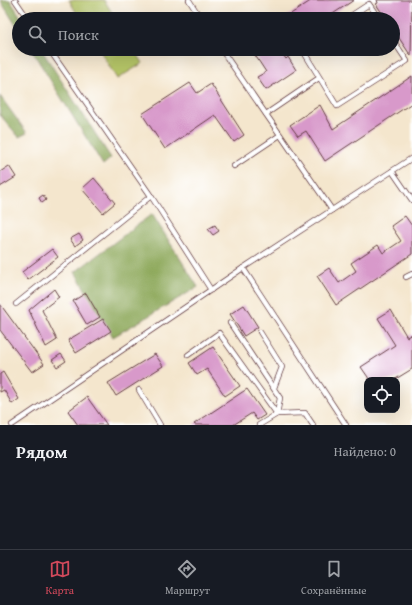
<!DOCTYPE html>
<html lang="ru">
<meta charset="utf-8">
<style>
body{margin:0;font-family:"Gentium Book Plus",serif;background:#20242c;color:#f1f3f6}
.controls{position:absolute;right:12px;bottom:12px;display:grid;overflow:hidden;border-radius:8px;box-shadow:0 4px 16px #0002}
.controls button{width:36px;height:36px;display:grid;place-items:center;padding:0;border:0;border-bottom:1px solid #363941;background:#171b24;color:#f1f3f6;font:20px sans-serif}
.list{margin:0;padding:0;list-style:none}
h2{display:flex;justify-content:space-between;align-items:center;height:52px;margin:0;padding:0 16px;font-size:17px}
h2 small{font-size:13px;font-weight:400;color:#9ea1a6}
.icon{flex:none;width:22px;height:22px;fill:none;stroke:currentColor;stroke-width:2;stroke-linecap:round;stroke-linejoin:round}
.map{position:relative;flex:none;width:412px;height:425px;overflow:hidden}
.search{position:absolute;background:#171b24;box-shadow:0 4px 16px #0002;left:12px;right:12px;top:12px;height:44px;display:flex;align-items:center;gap:10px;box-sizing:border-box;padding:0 14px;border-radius:22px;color:#9ea1a6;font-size:15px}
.sheet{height:124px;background:#171b24}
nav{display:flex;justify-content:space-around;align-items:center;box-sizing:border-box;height:56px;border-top:1px solid #363941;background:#171b24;font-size:11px;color:#9ea1a6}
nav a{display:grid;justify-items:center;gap:2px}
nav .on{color:#d1495b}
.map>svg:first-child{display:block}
.green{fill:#b3c366;stroke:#7e7148}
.forest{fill:#8ea95b;stroke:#6c6443}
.building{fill:#d899ca}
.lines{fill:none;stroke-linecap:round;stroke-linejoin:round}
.service-casing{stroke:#643d43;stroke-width:6}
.service{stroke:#fff;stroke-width:4.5}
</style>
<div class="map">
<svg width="412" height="425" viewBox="0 0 412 425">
<rect width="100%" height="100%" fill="#fff"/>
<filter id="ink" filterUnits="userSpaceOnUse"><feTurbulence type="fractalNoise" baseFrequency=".025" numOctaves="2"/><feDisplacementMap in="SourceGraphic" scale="8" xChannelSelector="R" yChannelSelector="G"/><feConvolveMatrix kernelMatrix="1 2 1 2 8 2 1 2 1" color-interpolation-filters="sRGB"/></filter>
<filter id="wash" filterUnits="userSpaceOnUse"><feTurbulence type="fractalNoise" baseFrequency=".012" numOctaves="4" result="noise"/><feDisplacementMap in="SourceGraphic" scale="16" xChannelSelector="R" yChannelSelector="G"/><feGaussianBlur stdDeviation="0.9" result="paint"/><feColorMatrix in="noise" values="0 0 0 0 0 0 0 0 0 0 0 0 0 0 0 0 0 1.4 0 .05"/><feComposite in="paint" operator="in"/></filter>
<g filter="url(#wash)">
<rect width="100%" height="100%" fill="#f4e6cd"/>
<g class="green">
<polygon points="69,0 104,0 116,19 80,19"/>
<polygon points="99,49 134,49 143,63 117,79"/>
</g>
<g class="forest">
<polygon points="0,0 10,0 22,19 19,19 19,30"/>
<polygon points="31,49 41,49 111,158 103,165"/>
<polygon points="0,96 27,133 19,137 0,115"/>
<polygon points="152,214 198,287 113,337 75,272"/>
</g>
<g id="blocks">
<g class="building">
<polygon points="312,0 354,0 325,19 283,19"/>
<polygon points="377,0 412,0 411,56 393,29 393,19 386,19 376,4 378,3"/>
<polygon points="251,49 279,49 286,59 288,57 296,70 266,90 257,77 266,72"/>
<polygon points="412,76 412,103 325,161 306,131 298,136 290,125 320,105 333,129"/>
<polygon points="190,83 197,93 211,84 244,135 234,142 215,115 165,149 142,114"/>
<polygon points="9,166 16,177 0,187 0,172"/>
<polygon points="94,178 115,203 103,213 82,189"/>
<polygon points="43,195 46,200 42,203 39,198"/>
<polygon points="405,216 412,226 412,254 336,305 317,276 329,268 339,283 356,271 351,263 378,245 383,253 401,241 391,226"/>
<polygon points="215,225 219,231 213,235 208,229"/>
<polygon points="79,234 83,240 75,246 70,239"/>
<polygon points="52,249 58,257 28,280 22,272"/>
<polygon points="54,289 59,297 42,310 57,340 46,347 29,310"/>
<polygon points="86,293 100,317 87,325 73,301"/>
<polygon points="0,304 44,364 32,372 0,330"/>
<polygon points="244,305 258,327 244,336 230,314"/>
<polygon points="391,310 407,337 412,334 412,369 394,380 370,380 361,367 395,345 378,318"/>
<polygon points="103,319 111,331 76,353 68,340"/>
<polygon points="213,347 240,386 225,396 207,369 197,375 189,363"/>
<polygon points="61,354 66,361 57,367 52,360"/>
<polygon points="155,354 163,366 116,396 108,383"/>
<polygon points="3,372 19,399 12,404 4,390 0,392 0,374"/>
<polygon points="247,389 265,415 257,420 252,413 233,425 195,425 194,424"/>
<polygon points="87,397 107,425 78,425 68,411"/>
</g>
</g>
</g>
<g filter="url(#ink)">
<use href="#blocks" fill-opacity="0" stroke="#643d43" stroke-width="1"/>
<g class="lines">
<defs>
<g id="service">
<polyline points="15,0 28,19"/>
<polyline points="189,0 201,19"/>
<polyline points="346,19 369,4 379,19"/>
<polyline points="49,49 151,196 211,290"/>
<polyline points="221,49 332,210"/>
<polyline points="302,49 337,106 407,61 393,40"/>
<polyline points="266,114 319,78"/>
<polyline points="234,166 280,135"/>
<polyline points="392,171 412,200"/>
<polyline points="243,268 346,425"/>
<polyline points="406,277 412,274"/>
<polyline points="16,304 151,196"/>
<polyline points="230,323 280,398 277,414 305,413 313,425"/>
<polyline points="260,332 282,367 274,388"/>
<polyline points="188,355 219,333 277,414 259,425"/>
<polyline points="139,390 160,425"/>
<polyline points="12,425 243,268 412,158"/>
</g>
</defs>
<use href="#service" class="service-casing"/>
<use href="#service" class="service"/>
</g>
</g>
</svg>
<div class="controls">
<button><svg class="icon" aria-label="locate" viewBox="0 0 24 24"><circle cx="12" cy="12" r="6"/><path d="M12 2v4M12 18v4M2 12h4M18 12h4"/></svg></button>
</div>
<div class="search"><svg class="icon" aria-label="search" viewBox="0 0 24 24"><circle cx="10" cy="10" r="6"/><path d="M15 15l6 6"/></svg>Поиск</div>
</div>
<section class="sheet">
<h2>Рядом<small>Найдено: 0</small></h2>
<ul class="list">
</ul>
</section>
<nav>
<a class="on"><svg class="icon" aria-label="map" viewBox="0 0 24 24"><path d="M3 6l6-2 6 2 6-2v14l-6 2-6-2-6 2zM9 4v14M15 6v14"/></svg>Карта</a>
<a><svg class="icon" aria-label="directions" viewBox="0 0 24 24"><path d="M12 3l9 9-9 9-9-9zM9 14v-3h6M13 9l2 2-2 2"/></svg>Маршрут</a>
<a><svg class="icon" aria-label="saved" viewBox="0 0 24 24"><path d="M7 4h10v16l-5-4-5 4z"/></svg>Сохранённые</a>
</nav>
